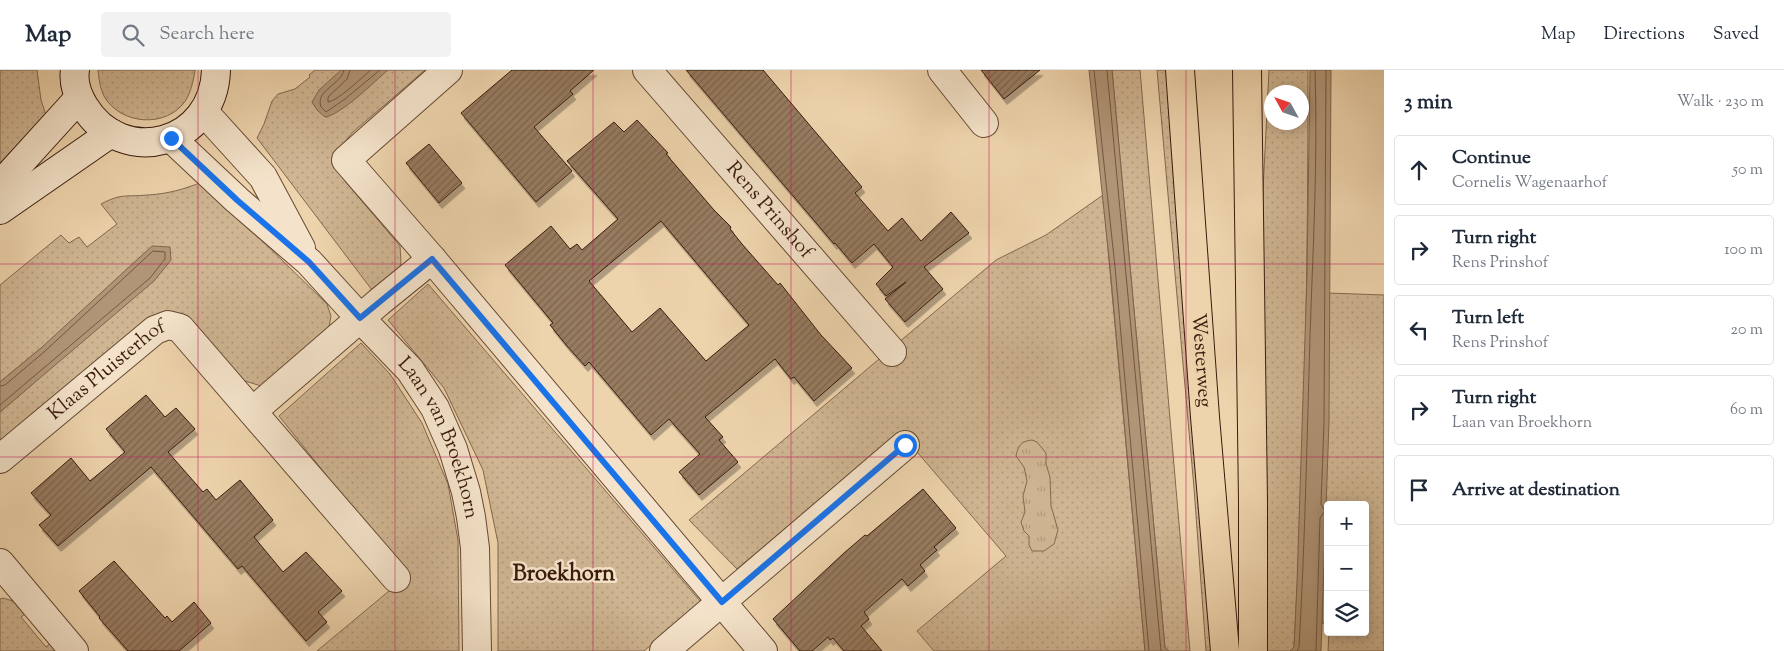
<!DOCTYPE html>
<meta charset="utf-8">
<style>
body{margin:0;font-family:"Sorts Mill Goudy",serif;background:#f2f2f3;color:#1f2937}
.controls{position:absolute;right:15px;bottom:15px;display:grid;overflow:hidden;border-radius:5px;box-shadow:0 2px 12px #0003}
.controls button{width:45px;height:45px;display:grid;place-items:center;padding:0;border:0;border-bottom:1px solid #e0e1e3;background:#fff;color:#1f2937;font:25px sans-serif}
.compass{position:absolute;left:1264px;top:15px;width:45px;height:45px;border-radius:50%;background:#fff;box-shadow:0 2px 12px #0003;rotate:310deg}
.stop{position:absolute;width:15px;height:15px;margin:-11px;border:4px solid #1a73e8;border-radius:50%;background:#fff}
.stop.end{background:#1a73e8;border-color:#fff;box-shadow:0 1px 5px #0008}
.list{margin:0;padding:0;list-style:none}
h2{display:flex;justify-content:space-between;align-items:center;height:65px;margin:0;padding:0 20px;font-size:21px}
h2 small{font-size:16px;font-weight:400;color:#747a83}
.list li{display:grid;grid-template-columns:32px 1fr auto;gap:15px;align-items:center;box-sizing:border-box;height:70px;margin:0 10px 10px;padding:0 10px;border:1px solid #e0e1e3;border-radius:5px}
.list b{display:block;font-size:19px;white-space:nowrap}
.list p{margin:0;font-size:16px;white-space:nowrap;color:#747a83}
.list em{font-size:16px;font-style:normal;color:#747a83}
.icon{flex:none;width:28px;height:28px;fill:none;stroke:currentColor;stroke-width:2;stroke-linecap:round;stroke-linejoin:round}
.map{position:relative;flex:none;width:1384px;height:581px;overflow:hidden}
header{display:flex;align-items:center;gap:30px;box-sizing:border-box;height:70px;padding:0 25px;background:#fff;border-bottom:1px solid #e0e1e3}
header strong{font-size:24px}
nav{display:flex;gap:28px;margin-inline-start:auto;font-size:18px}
.search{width:350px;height:45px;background:#f2f2f3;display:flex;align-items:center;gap:12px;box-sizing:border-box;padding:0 18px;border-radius:5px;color:#747a83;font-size:19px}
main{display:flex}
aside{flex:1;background:#fff}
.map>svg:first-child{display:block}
.grass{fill:url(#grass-dots);stroke:#84684f;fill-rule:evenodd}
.park{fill:url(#park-tufts);stroke:#84684f}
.water{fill:#b09576;stroke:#80644c}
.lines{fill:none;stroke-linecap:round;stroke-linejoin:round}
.shore{stroke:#745841;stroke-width:1}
.building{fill:url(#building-hatch);stroke:#391b0c;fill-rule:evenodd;filter:url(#shadow)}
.street-casing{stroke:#664934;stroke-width:30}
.secondary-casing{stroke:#391b0c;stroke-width:30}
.primary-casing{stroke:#391b0c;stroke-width:30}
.street{stroke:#f4e3ca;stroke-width:28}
.secondary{stroke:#f4e3ca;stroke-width:28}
.primary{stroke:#eed4ad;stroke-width:28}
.route{stroke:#1a73e8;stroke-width:6}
.grid{fill:none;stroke:#c2185b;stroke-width:1;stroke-opacity:0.55}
.labels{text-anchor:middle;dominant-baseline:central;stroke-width:5;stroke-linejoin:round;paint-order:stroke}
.street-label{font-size:20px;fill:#391b0c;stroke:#f4e3ca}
.quarter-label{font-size:22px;font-weight:bold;fill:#391b0c;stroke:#f4e3ca}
</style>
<header>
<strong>Map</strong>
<div class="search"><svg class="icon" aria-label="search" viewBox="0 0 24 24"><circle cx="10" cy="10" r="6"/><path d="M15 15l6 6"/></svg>Search here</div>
<nav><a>Map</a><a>Directions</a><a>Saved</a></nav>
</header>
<main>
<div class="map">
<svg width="1384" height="581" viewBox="0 0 1384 581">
<defs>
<pattern id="grass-dots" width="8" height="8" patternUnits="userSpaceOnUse" patternTransform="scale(1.25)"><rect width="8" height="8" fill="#cfb592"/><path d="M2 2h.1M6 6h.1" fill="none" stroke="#b29b7d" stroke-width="1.8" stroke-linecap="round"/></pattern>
<pattern id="park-tufts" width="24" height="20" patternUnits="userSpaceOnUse" patternTransform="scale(1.25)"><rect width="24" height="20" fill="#cfb592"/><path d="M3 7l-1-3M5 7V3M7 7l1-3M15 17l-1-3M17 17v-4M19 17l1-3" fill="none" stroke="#b29b7d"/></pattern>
<pattern id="building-hatch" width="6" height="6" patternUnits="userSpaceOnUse" patternTransform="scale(1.25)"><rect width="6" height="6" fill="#977b60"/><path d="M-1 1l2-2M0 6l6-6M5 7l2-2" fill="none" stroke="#7c644e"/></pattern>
<filter id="shadow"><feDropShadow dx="3" dy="5.5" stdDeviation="0" flood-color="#0004"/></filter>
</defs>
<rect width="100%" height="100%" fill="#eed4ad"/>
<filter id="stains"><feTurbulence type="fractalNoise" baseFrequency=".004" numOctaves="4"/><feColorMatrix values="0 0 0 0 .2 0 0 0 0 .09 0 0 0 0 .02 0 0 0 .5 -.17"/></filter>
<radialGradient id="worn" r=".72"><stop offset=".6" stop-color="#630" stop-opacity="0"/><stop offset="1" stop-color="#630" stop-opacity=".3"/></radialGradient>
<g class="grass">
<polygon points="0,0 37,0 41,30 46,45 0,93"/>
<path d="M98,0H195V1C193,12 191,21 186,30C167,59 120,55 104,26C100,18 99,9 98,0Z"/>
<path d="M315,0H425L352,63C338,79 336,91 344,110L400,176L401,192L399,200L372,220L257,68L264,54L272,31L278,24L295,19L310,7L309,5Z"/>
<polygon points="1112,0 1140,0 1190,581 1169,581 1165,578"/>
<polygon points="1157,0 1167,0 1215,581 1206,581 1194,418"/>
<path d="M1269,0H1308C1308,192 1305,385 1294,577L1290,581H1265L1261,161ZM1272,22H1302V52H1272Z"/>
<path d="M202,112L327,234L331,246L329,257L261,316L242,310L195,253L183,245L168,242L147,249L0,372V342L34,313L41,278L0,312V215L61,165L69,173L79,167L87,177L117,154L101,134C122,123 126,127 148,125C167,124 185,119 202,112Z"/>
<polygon points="1103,125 1145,581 934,581 917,561 1006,486 900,362 737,499 689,450 996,190 1046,165"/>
<polygon points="428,214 701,532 644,581 498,581 498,473 483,400 444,318 388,250"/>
<polygon points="1328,223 1384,225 1384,581 1328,581 1329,562 1365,562 1365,435 1328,435 1328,554 1322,553"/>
<polygon points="361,273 390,304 422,353 448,414 458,470 459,581 317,581 407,506 279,346"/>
<polygon points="3,528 13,531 25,544 21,547 46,577 51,573 56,579 54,581 0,581 0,529"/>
</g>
<path class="park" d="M1032,370L1037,372L1046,383V394L1050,407L1051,436L1058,460L1054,474L1044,481H1032L1029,475V466L1024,461L1021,452L1025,442L1023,426L1027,411L1024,397L1016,386C1018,376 1021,371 1032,370Z"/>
<g class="water">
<path d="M341,0H388C375,11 341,45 325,47L317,40L312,32L319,20Z"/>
<polygon points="1089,0 1112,0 1165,578 1169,581 1145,581 1110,197"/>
<polygon points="1310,0 1331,0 1329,352 1321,581 1290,581 1294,577 1297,513 1307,205"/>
<polygon points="152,176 170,177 171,190 154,211 0,342 0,312 41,278"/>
</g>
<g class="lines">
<g class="shore">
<path d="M344,0C341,15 315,20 321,37L326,42L345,29L380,0"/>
<path d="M350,0L347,9L328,27V32C339,30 361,8 371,0"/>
<polyline points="1094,0 1115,197 1149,581"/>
<polyline points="1107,0 1161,581"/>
<polyline points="0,316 5,315 44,282 153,181 165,182 165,189 150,208 0,335"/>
<path d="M1297,581L1299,577C1305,473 1307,369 1310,266C1313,177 1318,88 1315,0"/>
<polyline points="1316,581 1320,448 1325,441 1321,434 1324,352 1326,0"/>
</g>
</g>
<g class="building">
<polygon points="512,0 594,0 570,21 573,24 534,57 572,101 536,132 461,43"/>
<polygon points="686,0 763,0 862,117 855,123 888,161 902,148 921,171 951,142 969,163 924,197 943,219 905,252 885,229 906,212 886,226 876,214 893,197 874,174 852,193 835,173 834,174"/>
<polygon points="981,0 1040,0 1004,29"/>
<path d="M637,50L668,83L666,84L714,140L731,157L730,159L742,174L778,215L780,213L821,265L852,298L814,331L794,307L791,309L775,289L705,347L723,367L719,370L738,392L699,425L679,402L700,384L669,349L651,365L589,292L585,296L567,276L550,255L553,253L505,195L551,156L570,179L577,174L582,180L618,149L567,91L614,52L624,62ZM661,151L749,255L706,291L660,238L632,262L589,211Z"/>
<polygon points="429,74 462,113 439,133 406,93"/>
<polygon points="146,325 165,347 176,338 195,359 168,382 203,422 207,419 216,430 240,410 273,450 254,467 283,502 306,482 342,521 318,542 327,552 306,571 242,496 238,499 151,397 58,476 39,455 51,445 31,423 71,388 90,411 125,382 106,359"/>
<polygon points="923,419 956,458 934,477 937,480 920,495 925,501 908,516 902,509 864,542 869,549 861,556 882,581 844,581 833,568 830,570 828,567 812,581 800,581 773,549 844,483 865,465 867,466"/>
<polygon points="114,491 165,548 167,546 172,552 194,532 211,553 179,581 128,581 99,548 100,547 79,521"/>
</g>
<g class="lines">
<defs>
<g id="street">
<polyline points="448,0 346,90 432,189 763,581"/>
<path id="s1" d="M647,0L892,282"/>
<polyline points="942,0 984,53"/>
<polyline points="204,42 263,107 301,178"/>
<path id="s2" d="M171,68L237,130L309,192L360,248L410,300L435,338L453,379L466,422L471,447L475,478L477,581"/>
<polyline points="253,341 379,232 432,189"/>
<path id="s3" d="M0,389L155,260L168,255L180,258L396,508"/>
<polyline points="0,493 74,581"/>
<polyline points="664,581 905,375"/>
</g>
<g id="secondary">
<path d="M75,0C73,12 78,26 84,36C123,100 214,74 216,0"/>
<polyline points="0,115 79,28"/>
<polyline points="0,140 111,63"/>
</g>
<g id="primary">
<path id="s4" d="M1180,0L1205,347L1225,581"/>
<polyline points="1247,0 1253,431 1253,581"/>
</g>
</defs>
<use href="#street" class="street-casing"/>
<use href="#secondary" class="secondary-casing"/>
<use href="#primary" class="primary-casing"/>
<use href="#street" class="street"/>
<use href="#secondary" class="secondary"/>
<use href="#primary" class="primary"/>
</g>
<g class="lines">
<polyline class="route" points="171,68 237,130 309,192 360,248 432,189 722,532 905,375"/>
</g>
<path class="grid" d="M198,0V581M395,0V581M593,0V581M791,0V581M989,0V581M1186,0V581M0,194H1384M0,387H1384"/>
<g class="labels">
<g class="street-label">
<text stroke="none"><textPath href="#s1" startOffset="186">Rens Prinshof</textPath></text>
<text stroke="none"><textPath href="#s4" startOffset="291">Westerweg</textPath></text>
<text stroke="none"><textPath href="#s3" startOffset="139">Klaas Pluisterhof</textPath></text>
<text stroke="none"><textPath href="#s2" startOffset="408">Laan van Broekhorn</textPath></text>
</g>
<g class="quarter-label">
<text x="564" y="505">Broekhorn</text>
</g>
</g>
<rect width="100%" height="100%" filter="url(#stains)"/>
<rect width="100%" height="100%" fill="url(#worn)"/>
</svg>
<div class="controls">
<button>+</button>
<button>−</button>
<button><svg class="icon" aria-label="layers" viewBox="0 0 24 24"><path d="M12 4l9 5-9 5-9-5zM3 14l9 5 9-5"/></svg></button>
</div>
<svg class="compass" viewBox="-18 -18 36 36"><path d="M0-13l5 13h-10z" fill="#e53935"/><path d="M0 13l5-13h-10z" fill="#747a83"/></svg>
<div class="stop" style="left:905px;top:375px"></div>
<div class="stop end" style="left:171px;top:68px"></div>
</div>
<aside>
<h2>3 min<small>Walk · 230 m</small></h2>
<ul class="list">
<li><svg class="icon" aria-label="ahead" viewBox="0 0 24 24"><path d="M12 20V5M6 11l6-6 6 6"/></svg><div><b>Continue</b><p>Cornelis Wagenaarhof</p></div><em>50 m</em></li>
<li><svg class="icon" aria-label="right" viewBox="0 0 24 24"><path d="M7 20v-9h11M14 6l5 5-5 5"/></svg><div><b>Turn right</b><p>Rens Prinshof</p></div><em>100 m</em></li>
<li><svg class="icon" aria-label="left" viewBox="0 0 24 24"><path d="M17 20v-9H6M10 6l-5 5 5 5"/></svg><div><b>Turn left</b><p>Rens Prinshof</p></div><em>20 m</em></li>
<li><svg class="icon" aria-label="right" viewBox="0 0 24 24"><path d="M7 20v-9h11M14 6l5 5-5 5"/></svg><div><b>Turn right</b><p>Laan van Broekhorn</p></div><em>60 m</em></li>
<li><svg class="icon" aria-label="arrive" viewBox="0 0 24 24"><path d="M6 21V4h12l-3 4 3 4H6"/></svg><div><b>Arrive at destination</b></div></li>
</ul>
</aside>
</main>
